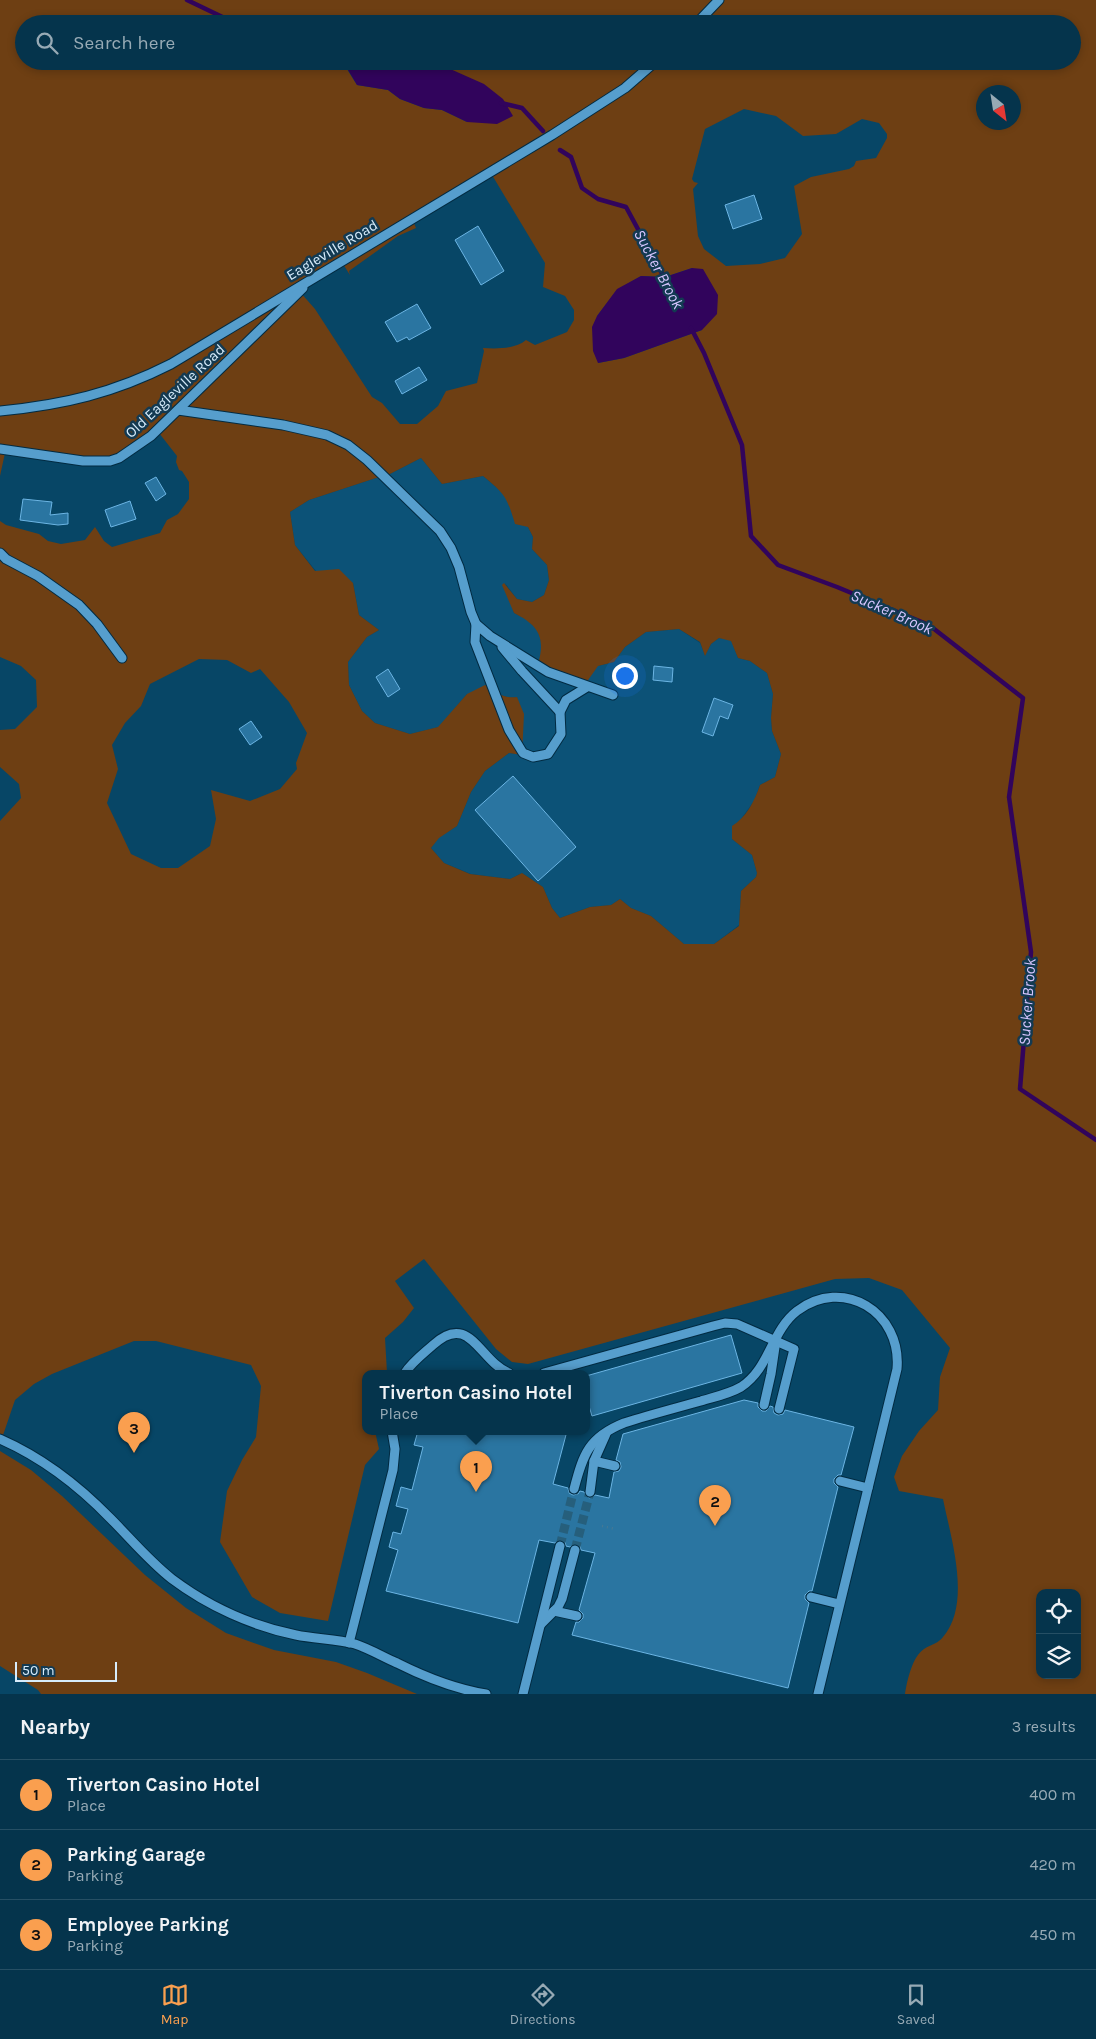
<!DOCTYPE html>
<style>
body{margin:0;font-family:Karla,sans-serif;background:#0e3c53;color:#f1f3f6}
.controls{position:absolute;right:15px;bottom:15px;display:grid;overflow:hidden;border-radius:10px;box-shadow:0 2px 8px #0003}
.controls button{width:45px;height:45px;display:grid;place-items:center;padding:0;border:0;border-bottom:1px solid #264f64;background:#05344c;color:#f1f3f6;font:25px sans-serif}
.compass{position:absolute;left:976px;top:85px;width:45px;height:45px;border-radius:50%;background:#05344c;box-shadow:0 2px 8px #0003;rotate:150deg}
.scale{position:absolute;left:15px;bottom:12px;width:102px;box-sizing:border-box;padding-left:5px;border:2px solid #d7ecfb;border-top:0;font-size:14px;line-height:18px;white-space:nowrap;color:#d7ecfb;-webkit-text-stroke:4px #133a52;paint-order:stroke}
.you{position:absolute;left:624px;top:675px;width:18px;height:18px;margin:-12px;border:4px solid #fff;border-radius:50%;background:#1a73e8;box-shadow:0 0 0 8px #1a73e833}
.badge{display:grid;place-items:center;width:32px;height:32px;border-radius:50%;background:#fa9f4f;color:#111;font-size:16px;font-weight:700}
.pin{position:absolute;translate:-50% -41px;filter:drop-shadow(0 1px 2px #0008)}
.pin::after{content:'';position:absolute;top:26px;width:18px;height:15px;background:inherit;clip-path:polygon(0 0,100% 0,50% 100%)}
.popup{position:absolute;left:362px;top:1370px;width:228px;height:65px;box-sizing:border-box;display:grid;place-content:center;border-radius:10px;background:#05344c;filter:drop-shadow(0 1px 4px #0005);font-size:16px;white-space:nowrap;color:#97aab5}
.popup b{font-size:19px;color:#f1f3f6}
.popup::after{content:'';position:absolute;left:50%;top:100%;margin-left:-10px;border:10px solid transparent;border-top-color:#05344c}
.list{margin:0;padding:0;list-style:none}
h2{display:flex;justify-content:space-between;align-items:center;height:65px;margin:0;padding:0 20px;font-size:21px}
h2 small{font-size:16px;font-weight:400;color:#97aab5}
.list li{display:grid;grid-template-columns:32px 1fr auto;gap:15px;align-items:center;box-sizing:border-box;height:70px;padding:0 20px;border-top:1px solid #264f64}
.list b{display:block;font-size:19px;white-space:nowrap}
.list p{margin:0;font-size:16px;white-space:nowrap;color:#97aab5}
.list em{font-size:16px;font-style:normal;color:#97aab5}
.icon{flex:none;width:28px;height:28px;fill:none;stroke:currentColor;stroke-width:2;stroke-linecap:round;stroke-linejoin:round}
.map{position:relative;flex:none;width:1096px;height:1694px;overflow:hidden}
.search{position:absolute;background:#05344c;box-shadow:0 2px 8px #0003;left:15px;right:15px;top:15px;height:55px;display:flex;align-items:center;gap:12px;box-sizing:border-box;padding:0 18px;border-radius:28px;color:#97aab5;font-size:19px}
.sheet{height:275px;background:#05344c}
nav{display:flex;justify-content:space-around;align-items:center;box-sizing:border-box;height:70px;border-top:1px solid #264f64;background:#05344c;font-size:14px;color:#97aab5}
nav a{display:grid;justify-items:center;gap:2px}
nav .on{color:#fa9f4f}
.map>svg:first-child{display:block}
.built{fill:#0c5277}
.green{fill:#6e3f13;fill-rule:evenodd}
.water{fill:#31045c}
.lines{fill:none;stroke-linecap:round;stroke-linejoin:round}
.stream{stroke:#31045c;stroke-width:4.5}
.building{fill:#2a75a1;stroke:#6cb5e4}
.minor-tunnel{stroke:#265f7c;stroke-width:9;stroke-dasharray:9 4.5;stroke-linecap:butt}
.minor-casing{stroke:#022b42;stroke-width:11}
.path{stroke:#477994;stroke-width:2.5;stroke-dasharray:1 4;stroke-linecap:butt}
.minor{stroke:#569ecd;stroke-width:9}
.labels{text-anchor:middle;dominant-baseline:central;stroke-width:5;stroke-linejoin:round;paint-order:stroke}
.street-label{font-size:15px;fill:#d7ecfb;stroke:#133a52}
.water-label{font-size:16px;font-style:italic;fill:#d6c5fe;stroke:#133a52}
</style>
<div class="map">
<svg width="1096" height="1694" viewBox="0 0 1096 1694">
<rect width="100%" height="100%" fill="#074666"/>
<polygon class="built" points="421,458 442,484 483,476 502,492 528,527 533,537 532,549 547,565 549,580 544,595 532,602 517,599 505,583 514,613 526,619 540,632 542,651 598,666 614,662 625,647 646,632 679,629 700,643 705,655 711,644 719,638 731,640 738,658 750,661 767,673 773,694 771,718 772,731 781,754 775,777 760,785 754,801 738,823 732,839 752,855 757,873 756,877 741,891 739,925 714,944 684,944 651,916 631,908 620,899 611,905 590,907 560,918 552,908 543,887 522,873 510,879 471,874 444,863 431,848 438,838 457,826 471,792 485,771 509,753 522,755 517,697 510,698 498,694 467,694 439,727 410,734 375,723 362,711 349,685 348,662 367,637 379,630 359,615 353,583 316,571 295,545 290,512 309,500 376,478 386,476"/>
<g class="green">
<path d="M0,0H1096V1694H905C907,1681 912,1657 924,1649C930,1645 939,1643 943,1637C972,1603 951,1539 943,1499L899,1491L894,1477L902,1456L919,1431L938,1410L940,1377L950,1348L902,1290L869,1278L835,1279L528,1364L512,1362L496,1349L424,1259L395,1281L414,1308L403,1322L385,1338L387,1373H366V1431H375L379,1449L365,1465L328,1621L280,1613L252,1597L220,1542L227,1491L242,1460L256,1437L261,1386L251,1365L156,1341H134L52,1374L34,1384L15,1400L0,1444V821L21,798L19,784L0,767V730L15,729L37,707L36,680L21,666L0,657V521L6,525L39,534L48,541L61,544L85,540L95,527L104,541L112,547L160,533L167,520L178,514L189,499V482L182,471L179,470L176,462L177,456L159,433L107,463L5,453L0,476ZM24,24H1072V61H425L439,64L467,122L442,110L424,108L400,99L388,90L357,85L345,66L355,61H24ZM984,92H1014V122H984ZM744,109L776,116L803,136L836,134L862,119L879,123L887,134V138L876,158L856,161L854,166L849,169L811,177L794,186L802,234L785,258L760,264L726,266L704,249L698,236L693,189L698,183L694,182L692,179L705,129ZM492,175L545,263L543,287L565,296L574,310V320L567,332L535,345L526,340C516,349 496,349 483,348L484,351L477,383L446,391L438,406L417,424H400L382,403L372,397L315,309L300,292L322,274L343,264L350,275L349,271L398,236L416,228L413,221ZM692,268L702,330L624,358L598,363L597,316L617,290L641,276L665,277ZM421,458L442,484L483,476C505,494 507,497 515,524L528,527L533,537L532,549L547,565L549,580L544,595L532,602L517,599L504,583L502,585L514,613C538,625 546,637 538,664L586,683L598,666L614,662L625,647L646,632L679,629L700,642L705,656L711,644L719,638L731,641L738,658L750,661L767,673L773,694L771,718L772,731L781,754L775,777L760,785C755,800 746,818 732,826V839L752,855L757,873L756,877L741,891L739,926L714,944H684L651,916L631,908L620,899L611,905L590,907L560,918L552,908L543,887L522,873L510,879L470,874L444,863L431,848L439,838L457,826L471,792L485,771L509,753L522,755L524,714L517,697C504,699 495,692 485,685L467,694L438,727L410,734L375,723L362,711L349,685L348,662L367,637L379,630L359,615L353,583L339,569L315,571L295,545L290,512L309,500L376,478L386,476ZM199,659L227,660L251,673L260,669L289,702L307,733L296,763L297,769L280,789L250,801L211,790L216,819L210,846L178,868H161L131,854L107,803L118,769L112,745L125,723L141,706L150,684ZM1040,1593H1077V1675H1040Z"/>
<polygon points="0,1451 31,1470 62,1496 145,1575 186,1608 226,1633 274,1650 336,1662 367,1673 417,1694 41,1694 38,1690 0,1666"/>
</g>
<g class="water">
<polygon points="355,61 425,61 439,64 484,84 503,99 513,116 497,124 467,122 442,110 424,108 400,99 388,90 357,85 345,65"/>
<polygon points="692,268 703,269 718,295 717,314 702,330 624,358 598,363 593,351 592,327 597,316 617,289 641,276 665,277"/>
</g>
<g class="lines">
<g class="stream">
<polyline points="187,0 237,24"/>
<polyline points="324,61 350,67"/>
<polyline points="501,103 522,108 543,131"/>
<polyline points="560,150 571,157 582,188 598,199 626,207 666,281"/>
<polyline points="691,328 704,353 742,445 751,536 778,565 837,587 929,625 1023,698 1009,797 1031,952 1020,1089 1096,1140"/>
</g>
</g>
<g class="building">
<polygon points="754,195 762,219 733,229 725,205"/>
<polygon points="478,226 504,271 481,285 455,240"/>
<polygon points="417,304 431,328 409,340 407,337 397,342 385,322"/>
<polygon points="419,367 427,380 402,394 395,381"/>
<polygon points="156,477 166,494 156,501 145,483"/>
<polygon points="23,499 52,502 50,515 68,513 68,524 58,525 20,520"/>
<polygon points="130,501 136,519 111,527 105,510"/>
<polygon points="654,666 673,668 672,682 653,680"/>
<polygon points="388,669 400,689 388,697 376,677"/>
<polygon points="714,698 733,705 728,719 720,716 713,736 702,732"/>
<polygon points="251,721 262,737 250,745 239,729"/>
<polygon points="513,776 576,847 538,881 475,810"/>
<polygon points="731,1335 742,1373 592,1416 586,1396 586,1376"/>
<polygon points="744,1400 758,1403 758,1407 762,1411 766,1411 770,1406 773,1407 774,1413 778,1415 783,1414 785,1410 854,1427 841,1475 838,1475 834,1479 834,1483 838,1487 812,1591 809,1591 805,1595 805,1599 809,1603 788,1688 572,1635 576,1622 579,1622 583,1618 583,1614 579,1610 595,1553 581,1550 580,1546 576,1544 570,1547 566,1546 565,1542 561,1540 555,1543 539,1540 518,1623 386,1591 398,1550 389,1547 393,1532 401,1534 408,1509 396,1506 401,1487 412,1490 423,1447 414,1445 418,1431 567,1431 553,1484 568,1488 569,1493 573,1495 578,1494 580,1491 584,1492 589,1498 595,1495 609,1498 614,1472 619,1471 621,1467 620,1462 616,1460 623,1434"/>
</g>
<g class="lines">
<g class="minor-tunnel">
<polyline points="560,1546 574,1489"/>
<polyline points="575,1550 590,1492"/>
</g>
<defs>
<g id="minor">
<polyline points="696,24 719,0"/>
<polyline points="178,410 283,425 327,435 348,445 367,460 440,531 451,548 459,567 471,612 476,624 490,636 548,672 613,695"/>
<path d="M0,411C63,405 114,393 171,364L552,135L625,88L656,61"/>
<polyline points="0,449 83,461 110,461 119,458 151,436 303,288"/>
<polyline points="0,553 6,559 38,576 79,605 97,624 122,658"/>
<polyline points="476,624 475,642 509,730 523,753 533,757 548,754 561,734 560,712 566,700 587,687"/>
<polyline points="502,647 522,671 560,712"/>
<path d="M405,1373C412,1362 423,1354 433,1345C470,1311 479,1361 509,1373"/>
<polyline points="544,1373 713,1326 725,1323 737,1324 794,1349 779,1409"/>
<polyline points="764,1405 771,1374 775,1347"/>
<path d="M0,1439C41,1457 79,1486 110,1518C131,1539 149,1561 172,1579C208,1606 252,1626 296,1635C315,1639 336,1639 355,1644C370,1649 383,1657 397,1663C425,1677 455,1689 486,1694"/>
<polyline points="594,1461 615,1466"/>
<polyline points="840,1481 868,1488"/>
<path d="M574,1489C583,1454 589,1437 624,1423C649,1415 676,1408 701,1401C714,1397 729,1394 741,1387C770,1368 771,1331 797,1311C843,1276 902,1312 897,1369L818,1694"/>
<polyline points="590,1492 594,1461 606,1434"/>
<polyline points="811,1597 839,1604"/>
<polyline points="554,1611 577,1616"/>
<polyline points="541,1624 558,1607 562,1599 575,1550"/>
<polyline points="349,1643 393,1470 395,1449 392,1431"/>
<polyline points="523,1694 560,1546"/>
</g>
</defs>
<use href="#minor" class="minor-casing"/>
<polyline class="path" points="602,1526 615,1529"/>
<use href="#minor" class="minor"/>
</g>
<g class="labels">
<g class="street-label">
<text transform="translate(332 250) rotate(-31)">Eagleville Road</text>
<text transform="translate(175 391) rotate(-43)">Old Eagleville Road</text>
</g>
<g class="water-label">
<text transform="translate(659 269) rotate(62)">Sucker Brook</text>
<text transform="translate(892 612) rotate(24)">Sucker Brook</text>
<text transform="translate(1027 1002) rotate(-86)">Sucker Brook</text>
</g>
</g>
</svg>
<div class="controls">
<button><svg class="icon" aria-label="locate" viewBox="0 0 24 24"><circle cx="12" cy="12" r="6"/><path d="M12 2v4M12 18v4M2 12h4M18 12h4"/></svg></button>
<button><svg class="icon" aria-label="layers" viewBox="0 0 24 24"><path d="M12 4l9 5-9 5-9-5zM3 14l9 5 9-5"/></svg></button>
</div>
<svg class="compass" viewBox="-18 -18 36 36"><path d="M0-13l5 13h-10z" fill="#e53935"/><path d="M0 13l5-13h-10z" fill="#97aab5"/></svg>
<div class="scale">50 m</div>
<div class="you"></div>
<div class="pin badge" style="left:476px;top:1492px">1</div>
<div class="popup"><b>Tiverton Casino Hotel</b>Place</div>
<div class="pin badge" style="left:715px;top:1526px">2</div>
<div class="pin badge" style="left:134px;top:1453px">3</div>
<div class="search"><svg class="icon" aria-label="search" viewBox="0 0 24 24"><circle cx="10" cy="10" r="6"/><path d="M15 15l6 6"/></svg>Search here</div>
</div>
<section class="sheet">
<h2>Nearby<small>3 results</small></h2>
<ul class="list">
<li><span class="badge">1</span><div><b>Tiverton Casino Hotel</b><p>Place</p></div><em>400 m</em></li>
<li><span class="badge">2</span><div><b>Parking Garage</b><p>Parking</p></div><em>420 m</em></li>
<li><span class="badge">3</span><div><b>Employee Parking</b><p>Parking</p></div><em>450 m</em></li>
</ul>
</section>
<nav>
<a class="on"><svg class="icon" aria-label="map" viewBox="0 0 24 24"><path d="M3 6l6-2 6 2 6-2v14l-6 2-6-2-6 2zM9 4v14M15 6v14"/></svg>Map</a>
<a><svg class="icon" aria-label="directions" viewBox="0 0 24 24"><path d="M12 3l9 9-9 9-9-9zM9 14v-3h6M13 9l2 2-2 2"/></svg>Directions</a>
<a><svg class="icon" aria-label="saved" viewBox="0 0 24 24"><path d="M7 4h10v16l-5-4-5 4z"/></svg>Saved</a>
</nav>
